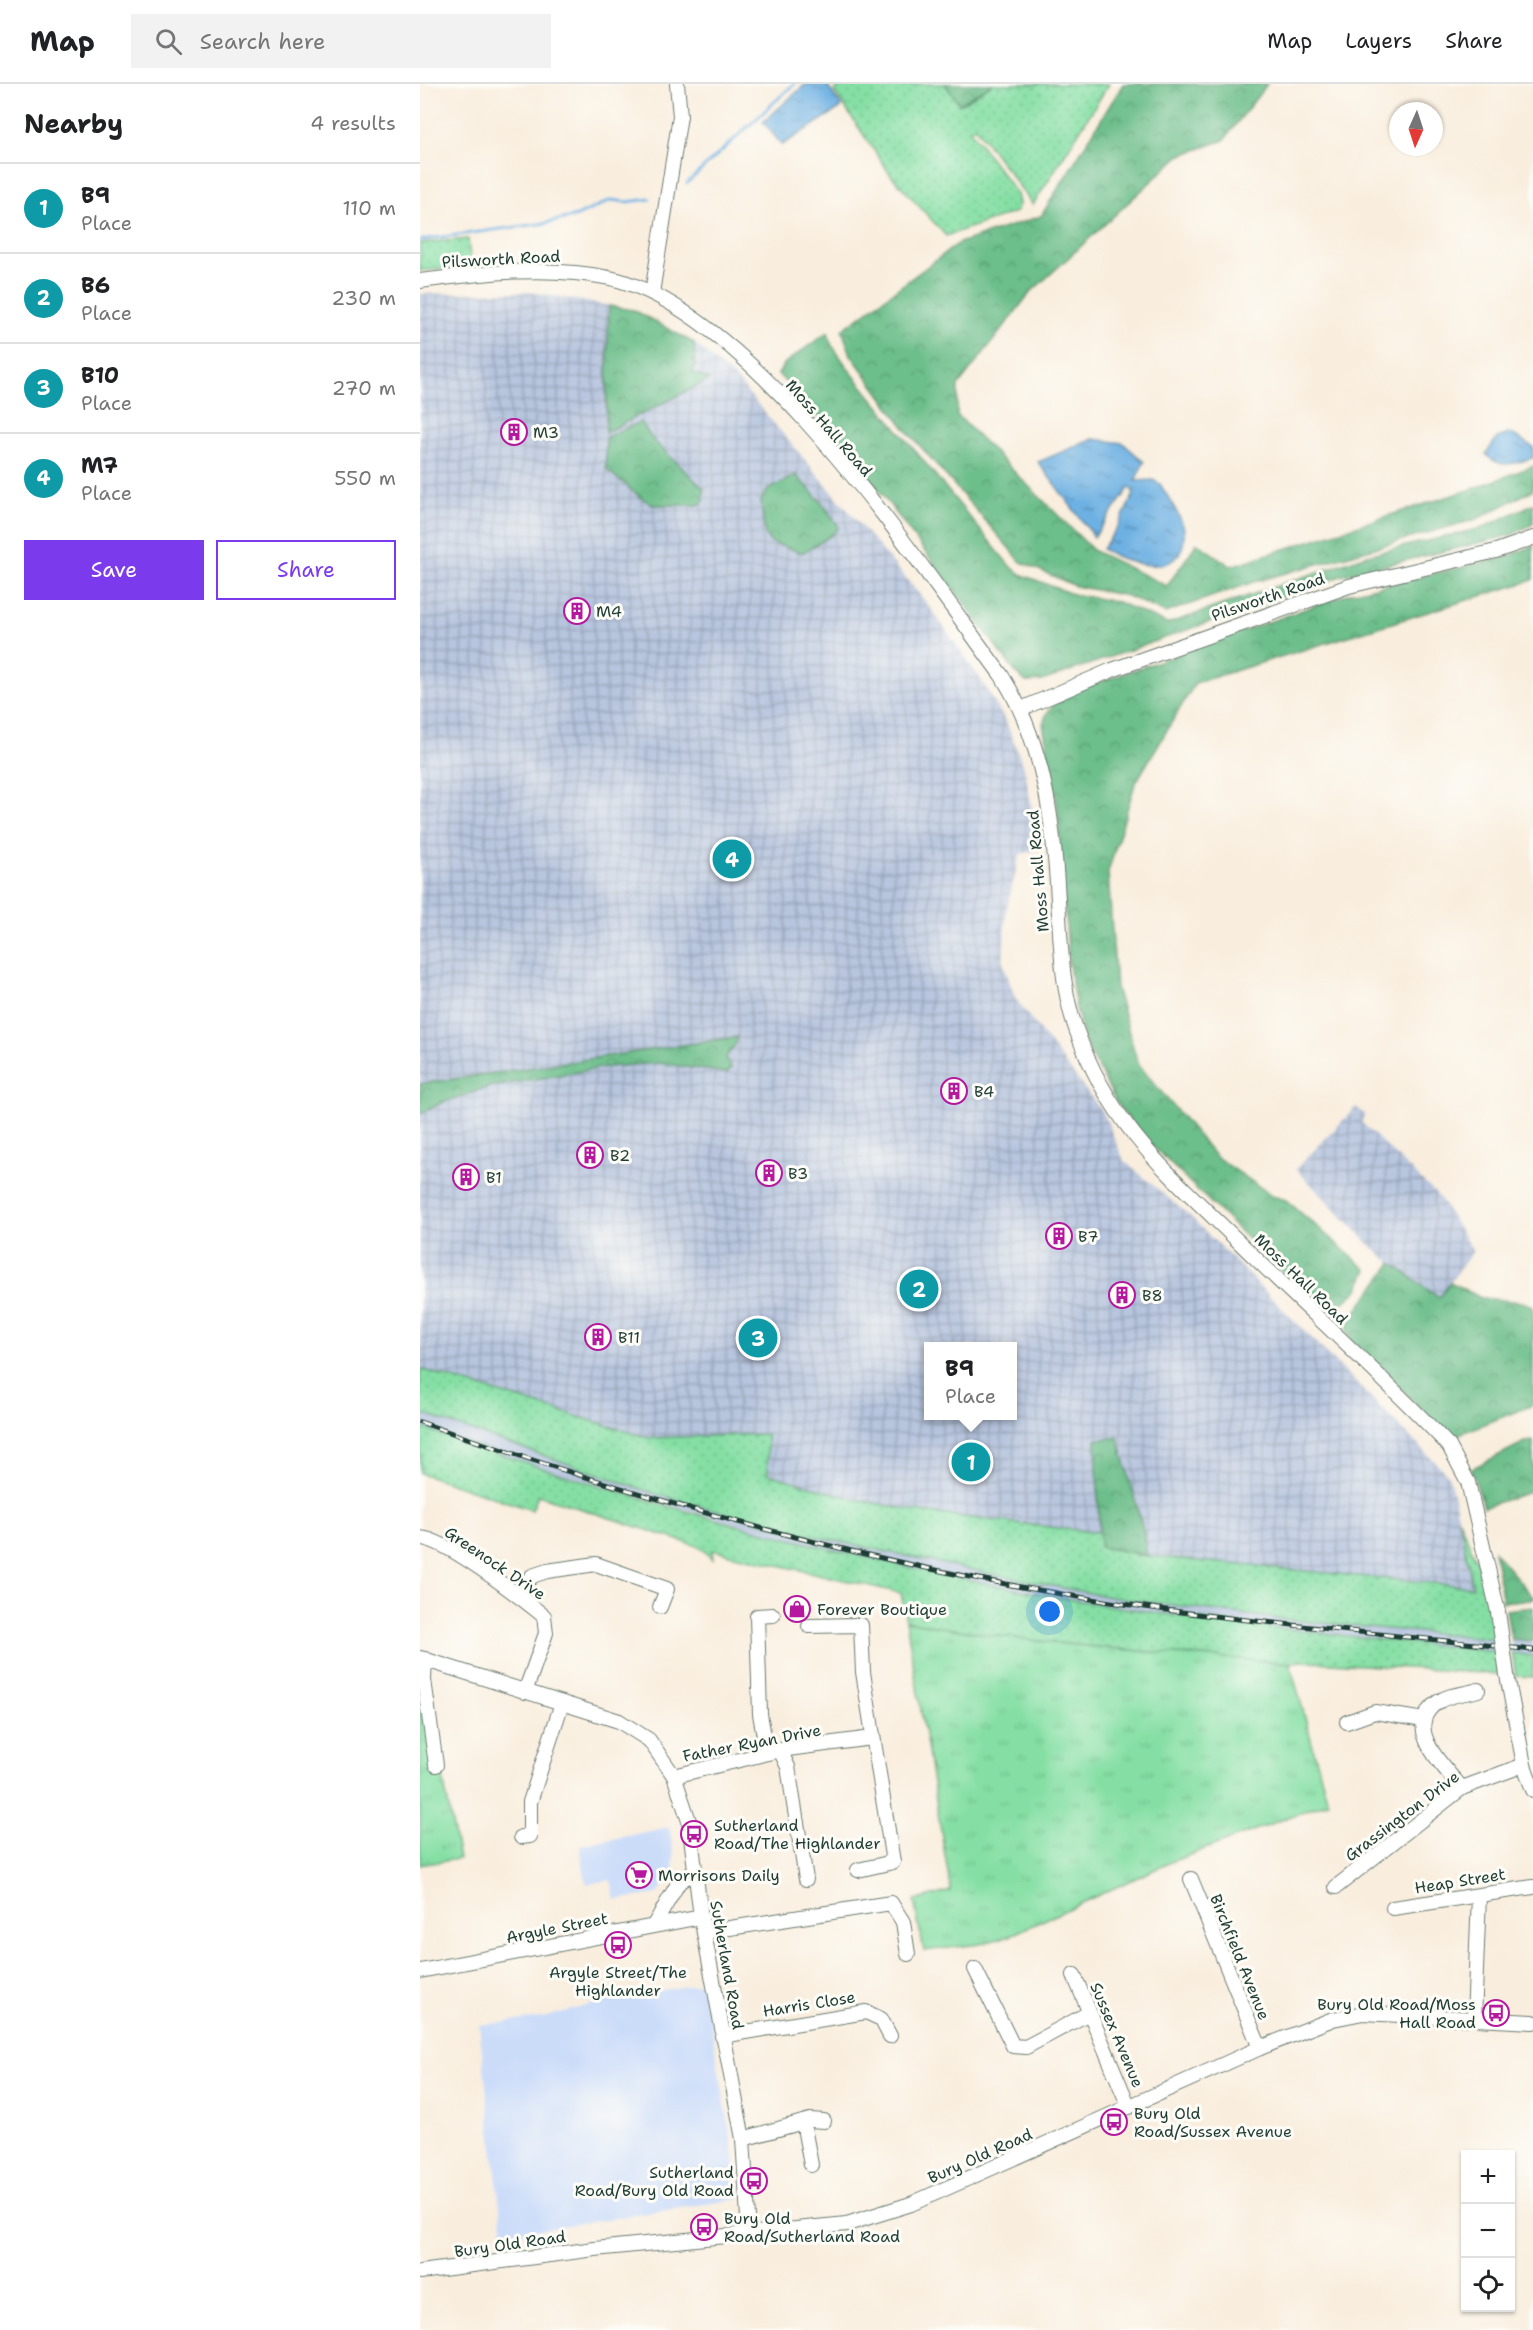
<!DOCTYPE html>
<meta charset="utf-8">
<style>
body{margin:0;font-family:"Shantell Sans",sans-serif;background:#f2f2f2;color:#202124}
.controls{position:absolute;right:18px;bottom:18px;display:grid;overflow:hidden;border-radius:0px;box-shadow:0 2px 4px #0004}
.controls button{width:54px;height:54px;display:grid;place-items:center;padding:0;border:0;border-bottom:2px solid #e0e0e0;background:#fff;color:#202124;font:30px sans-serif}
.compass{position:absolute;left:969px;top:18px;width:54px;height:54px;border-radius:50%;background:#fff;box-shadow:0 2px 4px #0004;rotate:183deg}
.you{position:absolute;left:630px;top:1528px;width:21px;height:21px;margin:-15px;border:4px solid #fff;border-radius:50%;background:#1a73e8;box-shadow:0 0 0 9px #1a73e833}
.badge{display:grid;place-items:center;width:39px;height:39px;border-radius:50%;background:#7c3aed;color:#fff;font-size:20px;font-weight:700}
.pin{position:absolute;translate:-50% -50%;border:3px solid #fff;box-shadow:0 2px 6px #0006}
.popup{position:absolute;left:504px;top:1258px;width:93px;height:78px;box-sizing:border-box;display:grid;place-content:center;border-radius:0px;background:#fff;filter:drop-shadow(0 2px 4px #0005);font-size:20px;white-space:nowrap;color:#757577}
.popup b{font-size:22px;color:#202124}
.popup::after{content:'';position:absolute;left:50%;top:100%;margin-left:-12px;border:12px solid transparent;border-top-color:#fff}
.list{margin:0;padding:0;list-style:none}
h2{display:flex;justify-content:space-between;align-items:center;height:78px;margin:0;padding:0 24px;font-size:26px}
h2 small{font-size:20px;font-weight:400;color:#757577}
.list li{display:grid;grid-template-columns:39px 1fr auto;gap:18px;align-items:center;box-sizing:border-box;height:90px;padding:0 24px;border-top:2px solid #e0e0e0}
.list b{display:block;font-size:22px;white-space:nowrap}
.list p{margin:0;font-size:20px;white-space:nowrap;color:#757577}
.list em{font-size:20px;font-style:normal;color:#757577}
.actions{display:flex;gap:12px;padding:18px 24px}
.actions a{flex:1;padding:14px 0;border:2px solid #7c3aed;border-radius:0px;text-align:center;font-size:21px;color:#7c3aed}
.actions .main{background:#7c3aed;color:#fff}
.icon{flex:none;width:33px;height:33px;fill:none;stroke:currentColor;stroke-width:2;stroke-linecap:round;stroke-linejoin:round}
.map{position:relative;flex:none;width:1113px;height:2246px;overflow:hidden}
header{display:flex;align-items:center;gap:36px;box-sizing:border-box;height:84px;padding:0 30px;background:#fff;border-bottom:2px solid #e0e0e0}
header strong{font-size:28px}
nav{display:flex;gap:33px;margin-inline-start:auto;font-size:21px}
.search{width:420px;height:54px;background:#f2f2f2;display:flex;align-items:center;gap:15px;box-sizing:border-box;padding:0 21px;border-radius:0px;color:#757577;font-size:22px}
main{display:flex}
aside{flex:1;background:#fff}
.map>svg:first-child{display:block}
.built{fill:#cbdcf9}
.industrial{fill:url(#industrial-grid);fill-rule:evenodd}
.railway{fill:#b7c5de}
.grass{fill:url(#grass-dots);stroke:#528e6c;stroke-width:1.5}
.forest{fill:url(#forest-crowns);stroke:#467e5f;stroke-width:1.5}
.park{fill:url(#park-tufts);stroke:#528e6c;stroke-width:1.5}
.water{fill:url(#water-ripples);stroke:#46768b;stroke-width:1.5}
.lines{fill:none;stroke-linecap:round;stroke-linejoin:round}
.stream{stroke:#6db0e2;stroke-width:3}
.minor-casing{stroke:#6b7b70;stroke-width:16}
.minor{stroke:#fff;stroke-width:14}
.rail-casing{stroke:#1f3d34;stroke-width:5}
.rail{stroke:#fdfcf7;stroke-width:3;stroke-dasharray:9;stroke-linecap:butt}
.minor-bridge-casing{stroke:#6b7b70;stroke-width:16;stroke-linecap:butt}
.minor-bridge{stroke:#fff;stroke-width:14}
.labels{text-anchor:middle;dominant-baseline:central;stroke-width:6;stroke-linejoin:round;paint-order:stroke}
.street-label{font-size:16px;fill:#1f3d34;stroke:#fdfcf7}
.poi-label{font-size:16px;fill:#1f3d34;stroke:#fdfcf7;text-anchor:start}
</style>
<header>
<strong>Map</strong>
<div class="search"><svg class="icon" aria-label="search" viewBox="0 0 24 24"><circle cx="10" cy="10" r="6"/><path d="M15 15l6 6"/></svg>Search here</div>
<nav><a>Map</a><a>Layers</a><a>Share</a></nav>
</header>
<main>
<aside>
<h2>Nearby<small>4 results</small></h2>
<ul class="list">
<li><span class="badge" style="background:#0f9aa8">1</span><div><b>B9</b><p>Place</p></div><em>110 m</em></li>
<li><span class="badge" style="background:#0f9aa8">2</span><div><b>B6</b><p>Place</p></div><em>230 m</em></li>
<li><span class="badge" style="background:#0f9aa8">3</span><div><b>B10</b><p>Place</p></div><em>270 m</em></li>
<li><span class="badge" style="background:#0f9aa8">4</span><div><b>M7</b><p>Place</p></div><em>550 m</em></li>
</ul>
<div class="actions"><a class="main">Save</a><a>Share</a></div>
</aside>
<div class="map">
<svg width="1113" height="2246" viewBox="0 0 1113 2246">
<defs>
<pattern id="industrial-grid" width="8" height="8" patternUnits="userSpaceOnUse" patternTransform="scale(1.5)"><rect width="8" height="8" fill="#b7c5de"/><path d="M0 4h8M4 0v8" fill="none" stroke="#94a1b5"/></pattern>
<pattern id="grass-dots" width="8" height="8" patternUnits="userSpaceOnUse" patternTransform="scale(1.5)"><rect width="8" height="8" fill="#85dfa4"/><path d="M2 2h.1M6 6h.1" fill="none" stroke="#72c08e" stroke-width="1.8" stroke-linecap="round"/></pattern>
<pattern id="forest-crowns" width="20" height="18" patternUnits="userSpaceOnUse" patternTransform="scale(1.5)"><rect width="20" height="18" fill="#6cbe8a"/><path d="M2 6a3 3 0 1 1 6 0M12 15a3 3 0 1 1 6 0" fill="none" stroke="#589c72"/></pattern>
<pattern id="park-tufts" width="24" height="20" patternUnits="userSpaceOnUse" patternTransform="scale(1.5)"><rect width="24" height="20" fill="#85dfa4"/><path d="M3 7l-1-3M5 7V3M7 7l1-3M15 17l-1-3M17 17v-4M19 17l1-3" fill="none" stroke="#72c08e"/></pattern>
<pattern id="water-ripples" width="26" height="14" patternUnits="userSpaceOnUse" patternTransform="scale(1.5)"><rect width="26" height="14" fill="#6db0e2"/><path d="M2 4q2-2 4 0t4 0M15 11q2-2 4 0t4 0" fill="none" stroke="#5990b8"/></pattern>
</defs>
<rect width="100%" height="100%" fill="#fdfcf7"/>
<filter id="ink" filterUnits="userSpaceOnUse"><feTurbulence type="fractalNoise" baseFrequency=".0167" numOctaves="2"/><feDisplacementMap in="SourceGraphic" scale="12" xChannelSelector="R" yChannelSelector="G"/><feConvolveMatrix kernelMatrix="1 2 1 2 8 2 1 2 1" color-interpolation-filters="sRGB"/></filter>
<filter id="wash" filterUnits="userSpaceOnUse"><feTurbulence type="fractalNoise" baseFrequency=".008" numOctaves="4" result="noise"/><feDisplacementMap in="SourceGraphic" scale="24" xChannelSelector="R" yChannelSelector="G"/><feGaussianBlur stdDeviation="1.35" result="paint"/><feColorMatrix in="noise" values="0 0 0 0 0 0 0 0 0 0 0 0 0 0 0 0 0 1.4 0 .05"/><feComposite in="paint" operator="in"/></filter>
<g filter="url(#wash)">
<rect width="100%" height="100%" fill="#f9eede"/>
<g class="built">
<polygon points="249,1743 254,1771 253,1788 238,1810 195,1816 191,1796 166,1800 160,1762"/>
<polygon points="284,1899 314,2072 319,2115 83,2151 59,1941 122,1934 193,1915"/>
</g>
<g class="industrial">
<path d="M109,208L214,226L274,259L318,297L506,518L562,597L586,638L604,683L611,718L616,766L600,770L586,827L583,878L595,914L684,1030L704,1077L770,1132L1029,1392L1054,1503L716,1471L681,1449L501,1428L434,1415L0,1285V210ZM509,1262H593V1332H509Z"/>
<polygon points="936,1023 945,1031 941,1038 1019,1113 1053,1167 1019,1214 956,1167 876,1085"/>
</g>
<g class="railway">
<polygon points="0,1329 236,1410 379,1449 690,1513 861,1535 1076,1555 1077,1568 769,1533 643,1514 490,1484 351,1450 96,1376 0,1343"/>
<polygon points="1091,1555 1113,1557 1113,1572 1092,1569"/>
</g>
<g class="grass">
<polygon points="424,0 525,0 540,21 572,0 689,0 613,121 555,43 550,46 597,110 599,120 596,128 526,152 470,90 414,7"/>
<polygon points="48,155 51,182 0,187 0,159"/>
<polygon points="0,1285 229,1354 347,1350 348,1390 434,1415 501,1428 682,1449 716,1471 1053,1503 1039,1435 1069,1509 1076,1555 861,1535 690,1513 562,1488 379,1449 236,1410 0,1329"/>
<path d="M0,1343C209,1416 424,1475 643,1514C786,1539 932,1552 1077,1568L1079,1588L1076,1590L881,1577L870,1579C742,1569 613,1561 486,1537L481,1509L292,1466L293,1475L280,1463L118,1411L112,1426L0,1389Z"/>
<polygon points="1092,1569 1113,1572 1113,1593 1096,1592"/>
</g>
<g class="forest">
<polygon points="525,0 572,0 540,20"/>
<polygon points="703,0 847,0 804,56 759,72 610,209 538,302 537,331 674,467 747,502 777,459 811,482 1055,404 1113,382 1113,406 1057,435 834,498 745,529 707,512 655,502 601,478 487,347 431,271 422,246 539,159 621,132"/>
<polygon points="189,222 214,226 274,259 275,283 272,288 289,296 186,348"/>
<polygon points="408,248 411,260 430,287 589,481 600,490 652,510 698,518 747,540 947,471 1062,444 1113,420 1113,440 1091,451 1059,459 924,491 622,597 606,598 596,589 428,365 358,290 365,279"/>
<polygon points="221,338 232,355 284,405 284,417 278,421 233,421 221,414 186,385 186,353"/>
<polygon points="376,391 403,420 419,443 412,451 382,469 350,458 345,450 341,417 348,406"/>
<path d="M1113,462V496L1110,497L775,599L715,700L688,788L696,903L718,980L795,1072L853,1112L866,1116L947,1186L937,1207L907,1232L719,1049L696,1018L665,958L656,924L649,881L637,720L623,640C628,621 639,616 655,607L930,509L1087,473Z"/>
<polygon points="317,953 315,961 306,973 311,984 307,989 239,979 186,983 69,1003 21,1019 0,1030 0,1000"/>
<polygon points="972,1179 1019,1214 1030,1198 1061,1214 1102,1218 1113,1222 1113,1321 1037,1351 1024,1347 933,1257 927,1248 928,1238"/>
<polygon points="698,1353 725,1453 727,1471 680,1463 676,1356"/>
<polygon points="1113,1357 1113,1407 1064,1423 1051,1385 1105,1358"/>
<polygon points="1074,1467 1113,1513 1113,1515 1083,1518"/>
<polygon points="1113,1523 1113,1557 1091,1555 1086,1526"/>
</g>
<g class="park">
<path d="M486,1537C613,1561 742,1569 870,1579L908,1718L751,1778L589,1852L560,1860L504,1867L494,1817L531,1807Z"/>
<polygon points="0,1578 39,1775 0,1781"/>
</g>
<g class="water">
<polygon points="386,0 406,0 422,23 362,61 343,38"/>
<path d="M1090,349L1113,363V374C1096,379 1079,386 1066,370L1077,354Z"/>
<path d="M673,355L703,359L724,378L715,397L733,396L740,400C746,410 763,435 764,446C767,499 709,481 682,465L697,444L714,410L710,403L674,453L618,378Z"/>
</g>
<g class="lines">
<g class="stream">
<polyline points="267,99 374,0"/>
<polyline points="0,156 126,139 157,132 191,116 207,118 230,115"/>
</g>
</g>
</g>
<g filter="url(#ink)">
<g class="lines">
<defs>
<g id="minor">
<path d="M0,197C63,189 127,181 190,194C332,226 497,477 582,592C624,659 634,739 638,816C641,859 641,904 656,945C690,1042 747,1088 818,1157C888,1226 962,1291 1029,1362L1048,1398L1078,1528"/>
<polyline points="232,209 260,32 257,0"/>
<polyline points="601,625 692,586 929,502 1076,467 1113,454"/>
<path d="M0,1454C27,1455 100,1513 124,1532L126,1549L105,1608"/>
<polyline points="97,1511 112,1492 127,1487 176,1480 247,1505 240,1523"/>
<polyline points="389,1542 441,1541 443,1588 473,1778 438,1786"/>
<polyline points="0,1574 199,1637 229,1656 254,1692 269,1737 281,1833 323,2055 329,2149"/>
<polyline points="5,1575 4,1596 16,1681"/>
<polyline points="1087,1591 1104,1681 1113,1706"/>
<polyline points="927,1638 955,1628 1004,1636"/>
<polyline points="360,1666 368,1683 386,1795"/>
<polyline points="347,1669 340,1630 337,1532 353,1531"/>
<polyline points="254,1692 360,1666 452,1654"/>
<path d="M1042,1704C1024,1684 981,1642 1018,1618C1029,1610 1046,1610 1058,1606"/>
<polyline points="101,1753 110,1752 110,1718 142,1619"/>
<polyline points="771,1795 840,1964"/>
<polyline points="916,1803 1042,1704 1104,1681"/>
<polyline points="973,1824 1113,1803"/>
<polyline points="234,1841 259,1798 274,1788"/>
<polyline points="284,1848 471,1819 483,1838 488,1870"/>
<polyline points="555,1885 593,1962 606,1963 669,1929"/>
<polyline points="0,1887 281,1833"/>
<polyline points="654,1891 709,2023"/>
<polyline points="1054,1935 1059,1812"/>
<polyline points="302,1952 446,1928 461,1935 470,1952"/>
<polyline points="383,2038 391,2081"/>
<polyline points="323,2055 390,2036 404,2037"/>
<polyline points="0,2188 175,2165 427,2140 491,2120 840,1964 913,1935 943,1929 1113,1938"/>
</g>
</defs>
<use href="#minor" class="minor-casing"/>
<use href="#minor" class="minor"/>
<defs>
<path id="rail" d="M0,1338C204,1409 411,1470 624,1507C786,1536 950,1548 1113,1566"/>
</defs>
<use href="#rail" class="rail-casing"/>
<use href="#rail" class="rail"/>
<defs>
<polyline id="minor-bridge" points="1078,1528 1087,1591"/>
</defs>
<use href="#minor-bridge" class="minor-bridge-casing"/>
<use href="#minor-bridge" class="minor-bridge"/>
</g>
</g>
<defs>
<symbol id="building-ring" viewBox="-11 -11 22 22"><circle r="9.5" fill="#fdfcf7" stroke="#b5179e" stroke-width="1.5"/><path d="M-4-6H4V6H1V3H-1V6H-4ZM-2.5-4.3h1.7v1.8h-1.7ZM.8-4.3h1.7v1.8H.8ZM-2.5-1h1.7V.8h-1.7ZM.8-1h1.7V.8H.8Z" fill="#b5179e"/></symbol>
<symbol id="shop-ring" viewBox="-11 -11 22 22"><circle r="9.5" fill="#fdfcf7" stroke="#b5179e" stroke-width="1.5"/><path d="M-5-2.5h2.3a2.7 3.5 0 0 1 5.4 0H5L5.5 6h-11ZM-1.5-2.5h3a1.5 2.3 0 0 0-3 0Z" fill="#b5179e"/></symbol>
<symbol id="bus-ring" viewBox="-11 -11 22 22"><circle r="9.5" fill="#fdfcf7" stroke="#b5179e" stroke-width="1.5"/><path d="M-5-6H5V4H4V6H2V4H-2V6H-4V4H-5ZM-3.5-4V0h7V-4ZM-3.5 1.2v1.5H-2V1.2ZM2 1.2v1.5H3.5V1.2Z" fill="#b5179e"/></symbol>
<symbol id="supermarket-ring" viewBox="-11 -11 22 22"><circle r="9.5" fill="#fdfcf7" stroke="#b5179e" stroke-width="1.5"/><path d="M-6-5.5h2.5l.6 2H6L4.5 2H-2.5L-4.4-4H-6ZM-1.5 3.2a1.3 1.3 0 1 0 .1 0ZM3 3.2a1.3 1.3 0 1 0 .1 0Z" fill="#b5179e"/></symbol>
</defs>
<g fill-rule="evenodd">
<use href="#building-ring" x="79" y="333" width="30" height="30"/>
<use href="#building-ring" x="142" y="512" width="30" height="30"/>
<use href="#building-ring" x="519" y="992" width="30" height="30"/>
<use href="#building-ring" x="155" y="1056" width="30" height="30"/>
<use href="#building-ring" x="334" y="1074" width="30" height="30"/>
<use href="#building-ring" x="31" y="1078" width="30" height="30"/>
<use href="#building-ring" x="624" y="1137" width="30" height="30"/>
<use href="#building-ring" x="687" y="1196" width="30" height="30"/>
<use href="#building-ring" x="163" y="1238" width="30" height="30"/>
<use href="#shop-ring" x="362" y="1510" width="30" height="30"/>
<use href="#bus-ring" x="259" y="1735" width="30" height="30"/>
<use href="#supermarket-ring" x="204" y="1776" width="30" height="30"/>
<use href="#bus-ring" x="183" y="1846" width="30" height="30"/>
<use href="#bus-ring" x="1061" y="1914" width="30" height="30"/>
<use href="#bus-ring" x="679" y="2023" width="30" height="30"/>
<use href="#bus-ring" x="319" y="2082" width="30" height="30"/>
<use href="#bus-ring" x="269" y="2128" width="30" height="30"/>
</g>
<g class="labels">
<g class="street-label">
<text transform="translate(81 175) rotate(-3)">Pilsworth Road</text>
<text transform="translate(409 344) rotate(49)">Moss Hall Road</text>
<text transform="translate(848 513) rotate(-19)">Pilsworth Road</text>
<text transform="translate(618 787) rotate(-95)">Moss Hall Road</text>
<text transform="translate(881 1195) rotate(44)">Moss Hall Road</text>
<text transform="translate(75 1479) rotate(34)">Greenock Drive</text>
<text transform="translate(332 1659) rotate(-11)">Father Ryan Drive</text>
<text transform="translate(982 1732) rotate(-37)">Grassington Drive</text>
<text transform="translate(1040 1797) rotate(-9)">Heap Street</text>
<text transform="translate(137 1844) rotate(-11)">Argyle Street</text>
<text transform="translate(820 1873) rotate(68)">Birchfield Avenue</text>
<text transform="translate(307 1881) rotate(80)">Sutherland Road</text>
<text transform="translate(389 1920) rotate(-9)">Harris Close</text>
<text transform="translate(697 1951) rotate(67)">Sussex Avenue</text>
<text transform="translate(560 2072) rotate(-24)">Bury Old Road</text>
<text transform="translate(90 2160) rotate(-8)">Bury Old Road</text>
</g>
<g class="poi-label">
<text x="113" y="348">M3</text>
<text x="176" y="527">M4</text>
<text x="554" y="1007">B4</text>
<text x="190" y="1071">B2</text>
<text x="368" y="1089">B3</text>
<text x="66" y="1093">B1</text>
<text x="658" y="1152">B7</text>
<text x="722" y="1211">B8</text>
<text x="198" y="1253">B11</text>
<text x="397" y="1525">Forever Boutique</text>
<text x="294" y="1741">Sutherland<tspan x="294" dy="18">Road/The Highlander</tspan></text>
<text x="238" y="1791">Morrisons Daily</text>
<text x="198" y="1888" text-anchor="middle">Argyle Street/The<tspan x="198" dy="18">Highlander</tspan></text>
<text x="1056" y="1920" text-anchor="end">Bury Old Road/Moss<tspan x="1056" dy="18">Hall Road</tspan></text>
<text x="714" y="2029">Bury Old<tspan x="714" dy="18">Road/Sussex Avenue</tspan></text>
<text x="314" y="2088" text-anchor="end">Sutherland<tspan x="314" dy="18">Road/Bury Old Road</tspan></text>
<text x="304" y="2134">Bury Old<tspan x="304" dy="18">Road/Sutherland Road</tspan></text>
</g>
</g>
</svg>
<div class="controls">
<button>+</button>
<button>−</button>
<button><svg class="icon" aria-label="locate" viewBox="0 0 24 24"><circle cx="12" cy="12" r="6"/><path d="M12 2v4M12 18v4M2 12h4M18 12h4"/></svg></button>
</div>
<svg class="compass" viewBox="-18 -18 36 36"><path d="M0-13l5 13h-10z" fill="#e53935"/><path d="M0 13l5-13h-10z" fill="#757577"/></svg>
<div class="you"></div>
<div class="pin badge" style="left:551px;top:1378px;background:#0f9aa8">1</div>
<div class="popup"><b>B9</b>Place</div>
<div class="pin badge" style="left:499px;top:1205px;background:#0f9aa8">2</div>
<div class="pin badge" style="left:338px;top:1254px;background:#0f9aa8">3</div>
<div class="pin badge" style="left:312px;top:775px;background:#0f9aa8">4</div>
</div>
</main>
